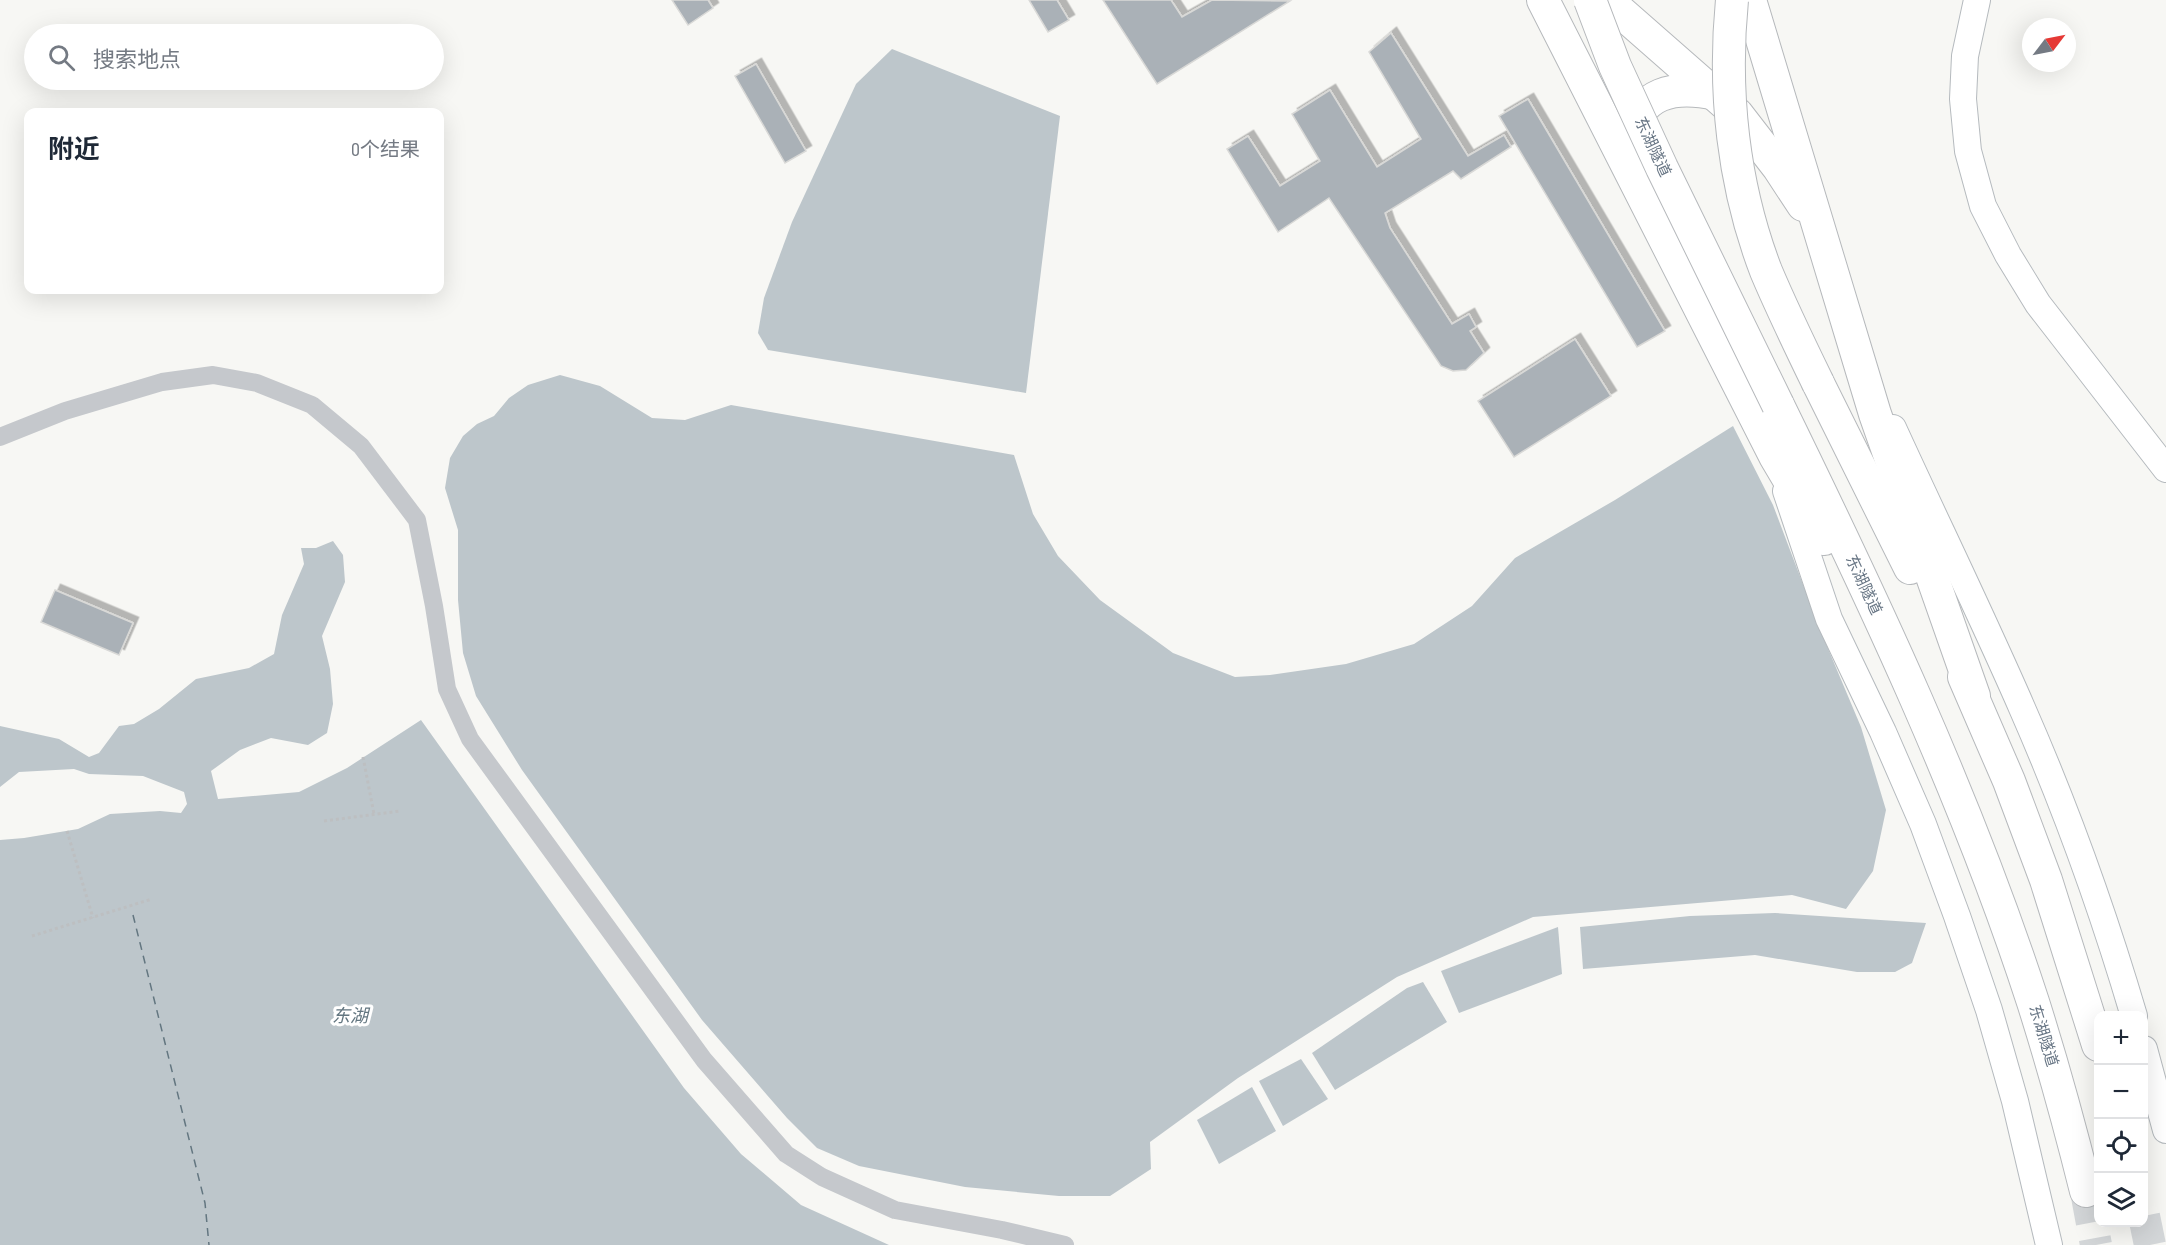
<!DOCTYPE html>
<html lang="zh">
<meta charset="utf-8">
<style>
body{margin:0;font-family:"Sofia Sans Condensed","Noto Sans SC",sans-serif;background:#f2f2f3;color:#1f2937}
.controls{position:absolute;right:18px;bottom:18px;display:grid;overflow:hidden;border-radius:12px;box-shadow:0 6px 24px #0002}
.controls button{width:54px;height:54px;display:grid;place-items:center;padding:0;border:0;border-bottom:2px solid #e0e1e3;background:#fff;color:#1f2937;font:30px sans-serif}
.compass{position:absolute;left:2022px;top:18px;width:54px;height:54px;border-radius:50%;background:#fff;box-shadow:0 6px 24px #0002;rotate:58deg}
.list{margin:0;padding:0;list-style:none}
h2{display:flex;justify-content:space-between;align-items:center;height:78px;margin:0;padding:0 24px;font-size:26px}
h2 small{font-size:20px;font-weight:400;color:#747a83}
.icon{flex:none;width:33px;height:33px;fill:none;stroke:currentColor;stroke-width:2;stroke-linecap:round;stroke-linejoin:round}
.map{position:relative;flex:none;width:2166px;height:1245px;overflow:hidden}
.search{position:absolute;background:#fff;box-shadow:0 6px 24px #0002;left:24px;top:24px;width:420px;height:66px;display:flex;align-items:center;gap:15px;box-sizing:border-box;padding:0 21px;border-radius:33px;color:#747a83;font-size:22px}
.panel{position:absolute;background:#fff;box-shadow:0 6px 24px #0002;left:24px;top:108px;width:420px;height:186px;border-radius:12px}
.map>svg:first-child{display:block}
.water{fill:#bdc6cb}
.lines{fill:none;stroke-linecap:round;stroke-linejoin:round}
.ferry{stroke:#637680;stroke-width:1.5;stroke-dasharray:8 6;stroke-linecap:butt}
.building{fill:#aab1b7;stroke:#d9d9d7;stroke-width:1.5;filter:url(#shadow)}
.highway-tunnel{stroke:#d3d6d8;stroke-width:32;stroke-dasharray:32 16;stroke-linecap:butt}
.secondary-casing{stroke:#b5babe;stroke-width:28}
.highway-casing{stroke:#b6b9bc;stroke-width:34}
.path{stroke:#bdbfc1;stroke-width:3;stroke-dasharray:3 3;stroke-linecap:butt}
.street{stroke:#c5c8cc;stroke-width:18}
.secondary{stroke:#fff;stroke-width:26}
.highway{stroke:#fff;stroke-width:32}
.highway-bridge-casing{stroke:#b6b9bc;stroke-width:34;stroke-linecap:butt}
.highway-bridge{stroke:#fff;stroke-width:32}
.labels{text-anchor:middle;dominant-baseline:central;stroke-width:6;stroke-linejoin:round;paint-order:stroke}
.street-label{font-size:16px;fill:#677584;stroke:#fff}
.water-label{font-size:18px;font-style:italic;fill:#637680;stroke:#fff}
</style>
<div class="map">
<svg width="2166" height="1245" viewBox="0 0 2166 1245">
<defs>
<filter id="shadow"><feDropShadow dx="5.5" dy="-5.5" stdDeviation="0" flood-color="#0004"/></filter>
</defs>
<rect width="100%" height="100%" fill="#f7f7f4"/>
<g class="water">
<polygon points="892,49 1060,116 1026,393 768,350 758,333 764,298 792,222 856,84"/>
<polygon points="560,375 600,386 652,418 685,420 731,405 1014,455 1033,514 1058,556 1100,600 1173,653 1235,677 1270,675 1346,664 1414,644 1472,606 1515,558 1615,500 1733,426 1773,505 1821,632 1861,727 1886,810 1873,871 1846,909 1792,895 1533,917 1397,977 1238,1078 1150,1142 1151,1169 1110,1196 1059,1196 965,1187 859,1166 817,1148 787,1118 702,1020 522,770 476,696 463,653 458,600 458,530 445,488 450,458 463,436 477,424 494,416 509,398 528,385"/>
<polygon points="333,541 343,555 345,582 322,636 330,669 333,704 327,733 308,745 271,738 240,750 211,771 218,799 299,792 347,768 421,720 684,1088 741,1154 801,1205 889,1245 0,1245 0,840 24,838 78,829 110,814 160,811 181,813 187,804 184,792 143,776 89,774 74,769 19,772 0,787 0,726 59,739 89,757 99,753 119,726 134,724 159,709 196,679 249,668 274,654 282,615 304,564 301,548 316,548"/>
<polygon points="1775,913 1926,923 1912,963 1895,972 1857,972 1755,955 1583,969 1580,927 1690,916"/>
<polygon points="1558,927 1562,974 1459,1013 1441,971"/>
<polygon points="1423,982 1447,1022 1335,1090 1312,1053 1407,988"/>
<polygon points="1301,1059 1328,1099 1283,1126 1259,1081"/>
<polygon points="1252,1087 1276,1131 1219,1164 1197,1120"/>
</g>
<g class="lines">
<polyline class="ferry" points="133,915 205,1203 209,1245"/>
</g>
<g class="building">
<polygon points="672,0 708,0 713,8 688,25"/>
<polygon points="1029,0 1057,0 1069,20 1048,32"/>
<polygon points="1103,0 1171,0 1182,17 1212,0 1290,1 1157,84"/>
<polygon points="1391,33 1468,156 1504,135 1511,147 1461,179 1453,171 1385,213 1390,228 1452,324 1469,314 1476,327 1470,331 1484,353 1466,370 1453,371 1441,366 1329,198 1278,232 1227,149 1248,136 1280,186 1320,161 1292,114 1330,90 1377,167 1421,139 1369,52"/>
<polygon points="756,64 806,151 785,163 735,76"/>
<polygon points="1528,99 1665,331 1637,347 1499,116"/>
<polygon points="1575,339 1611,396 1514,457 1478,401"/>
<polygon points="55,590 133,623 119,655 41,622"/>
</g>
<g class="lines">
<g class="highway-tunnel">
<polyline points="2086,1191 2096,1245"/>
<polyline points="2144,1216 2150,1245"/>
</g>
<defs>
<g id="secondary">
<polyline points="1977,0 1965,56 1963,99 1968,151 1983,206 2008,255 2038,304 2166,469"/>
<path d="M1893,428C1936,522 1981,614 2022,708C2066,808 2103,911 2134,1016"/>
<polyline points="1786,491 1829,619 1883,732 1923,824 1957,916 1989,1010 2015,1101 2049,1245"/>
<polyline points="2144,1049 2166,1130"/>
</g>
<g id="highway">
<polyline points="1543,0 1775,456 1824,539"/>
<polyline points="1607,0 1737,114 1778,167 1803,205"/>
<polyline points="1750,0 1875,414 1974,696"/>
<path d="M1630,139C1638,91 1675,85 1716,94"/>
<polyline points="1818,383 1910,568"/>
<path d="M1778,405C1873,599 1966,796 2033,1002C2053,1065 2070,1127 2086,1191"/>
<polyline points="1964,677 2009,781 2046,880 2098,1045"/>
</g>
</defs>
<use href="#secondary" class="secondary-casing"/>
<use href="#highway" class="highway-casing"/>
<g class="path">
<polyline points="363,757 374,814"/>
<polyline points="324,821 400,811"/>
<polyline points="67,831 93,918"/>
<polyline points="32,936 152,899"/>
</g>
<polyline class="street" points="0,437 65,411 162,382 213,375 257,383 312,405 361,446 417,520 434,606 447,689 470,739 704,1060 786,1154 822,1177 895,1210 1002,1230 1065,1245"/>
<use href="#secondary" class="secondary"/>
<use href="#highway" class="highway"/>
<defs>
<g id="highway-bridge">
<polyline points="1590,0 1615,66 1662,168 1778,405"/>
<path d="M1732,0C1723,91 1733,185 1766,271C1782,309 1800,346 1818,383"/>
</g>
</defs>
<use href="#highway-bridge" class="highway-bridge-casing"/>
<use href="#highway-bridge" class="highway-bridge"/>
</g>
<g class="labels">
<g class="street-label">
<text transform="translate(1652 147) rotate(65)">东湖隧道</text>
<text transform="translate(1863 585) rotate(65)">东湖隧道</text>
<text transform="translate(2043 1036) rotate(73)">东湖隧道</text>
</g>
<g class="water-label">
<text x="350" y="1016">东湖</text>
</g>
</g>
</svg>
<div class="controls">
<button>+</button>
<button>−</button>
<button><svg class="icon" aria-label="locate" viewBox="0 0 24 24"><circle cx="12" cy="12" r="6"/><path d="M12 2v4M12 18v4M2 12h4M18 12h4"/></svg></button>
<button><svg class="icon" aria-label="layers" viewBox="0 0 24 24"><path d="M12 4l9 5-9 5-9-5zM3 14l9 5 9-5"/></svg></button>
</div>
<svg class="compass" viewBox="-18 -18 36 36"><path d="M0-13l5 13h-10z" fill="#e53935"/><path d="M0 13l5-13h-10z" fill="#747a83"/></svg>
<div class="search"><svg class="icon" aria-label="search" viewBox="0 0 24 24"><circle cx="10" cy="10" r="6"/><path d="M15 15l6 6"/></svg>搜索地点</div>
<section class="panel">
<h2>附近<small>0个结果</small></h2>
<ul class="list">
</ul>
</section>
</div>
